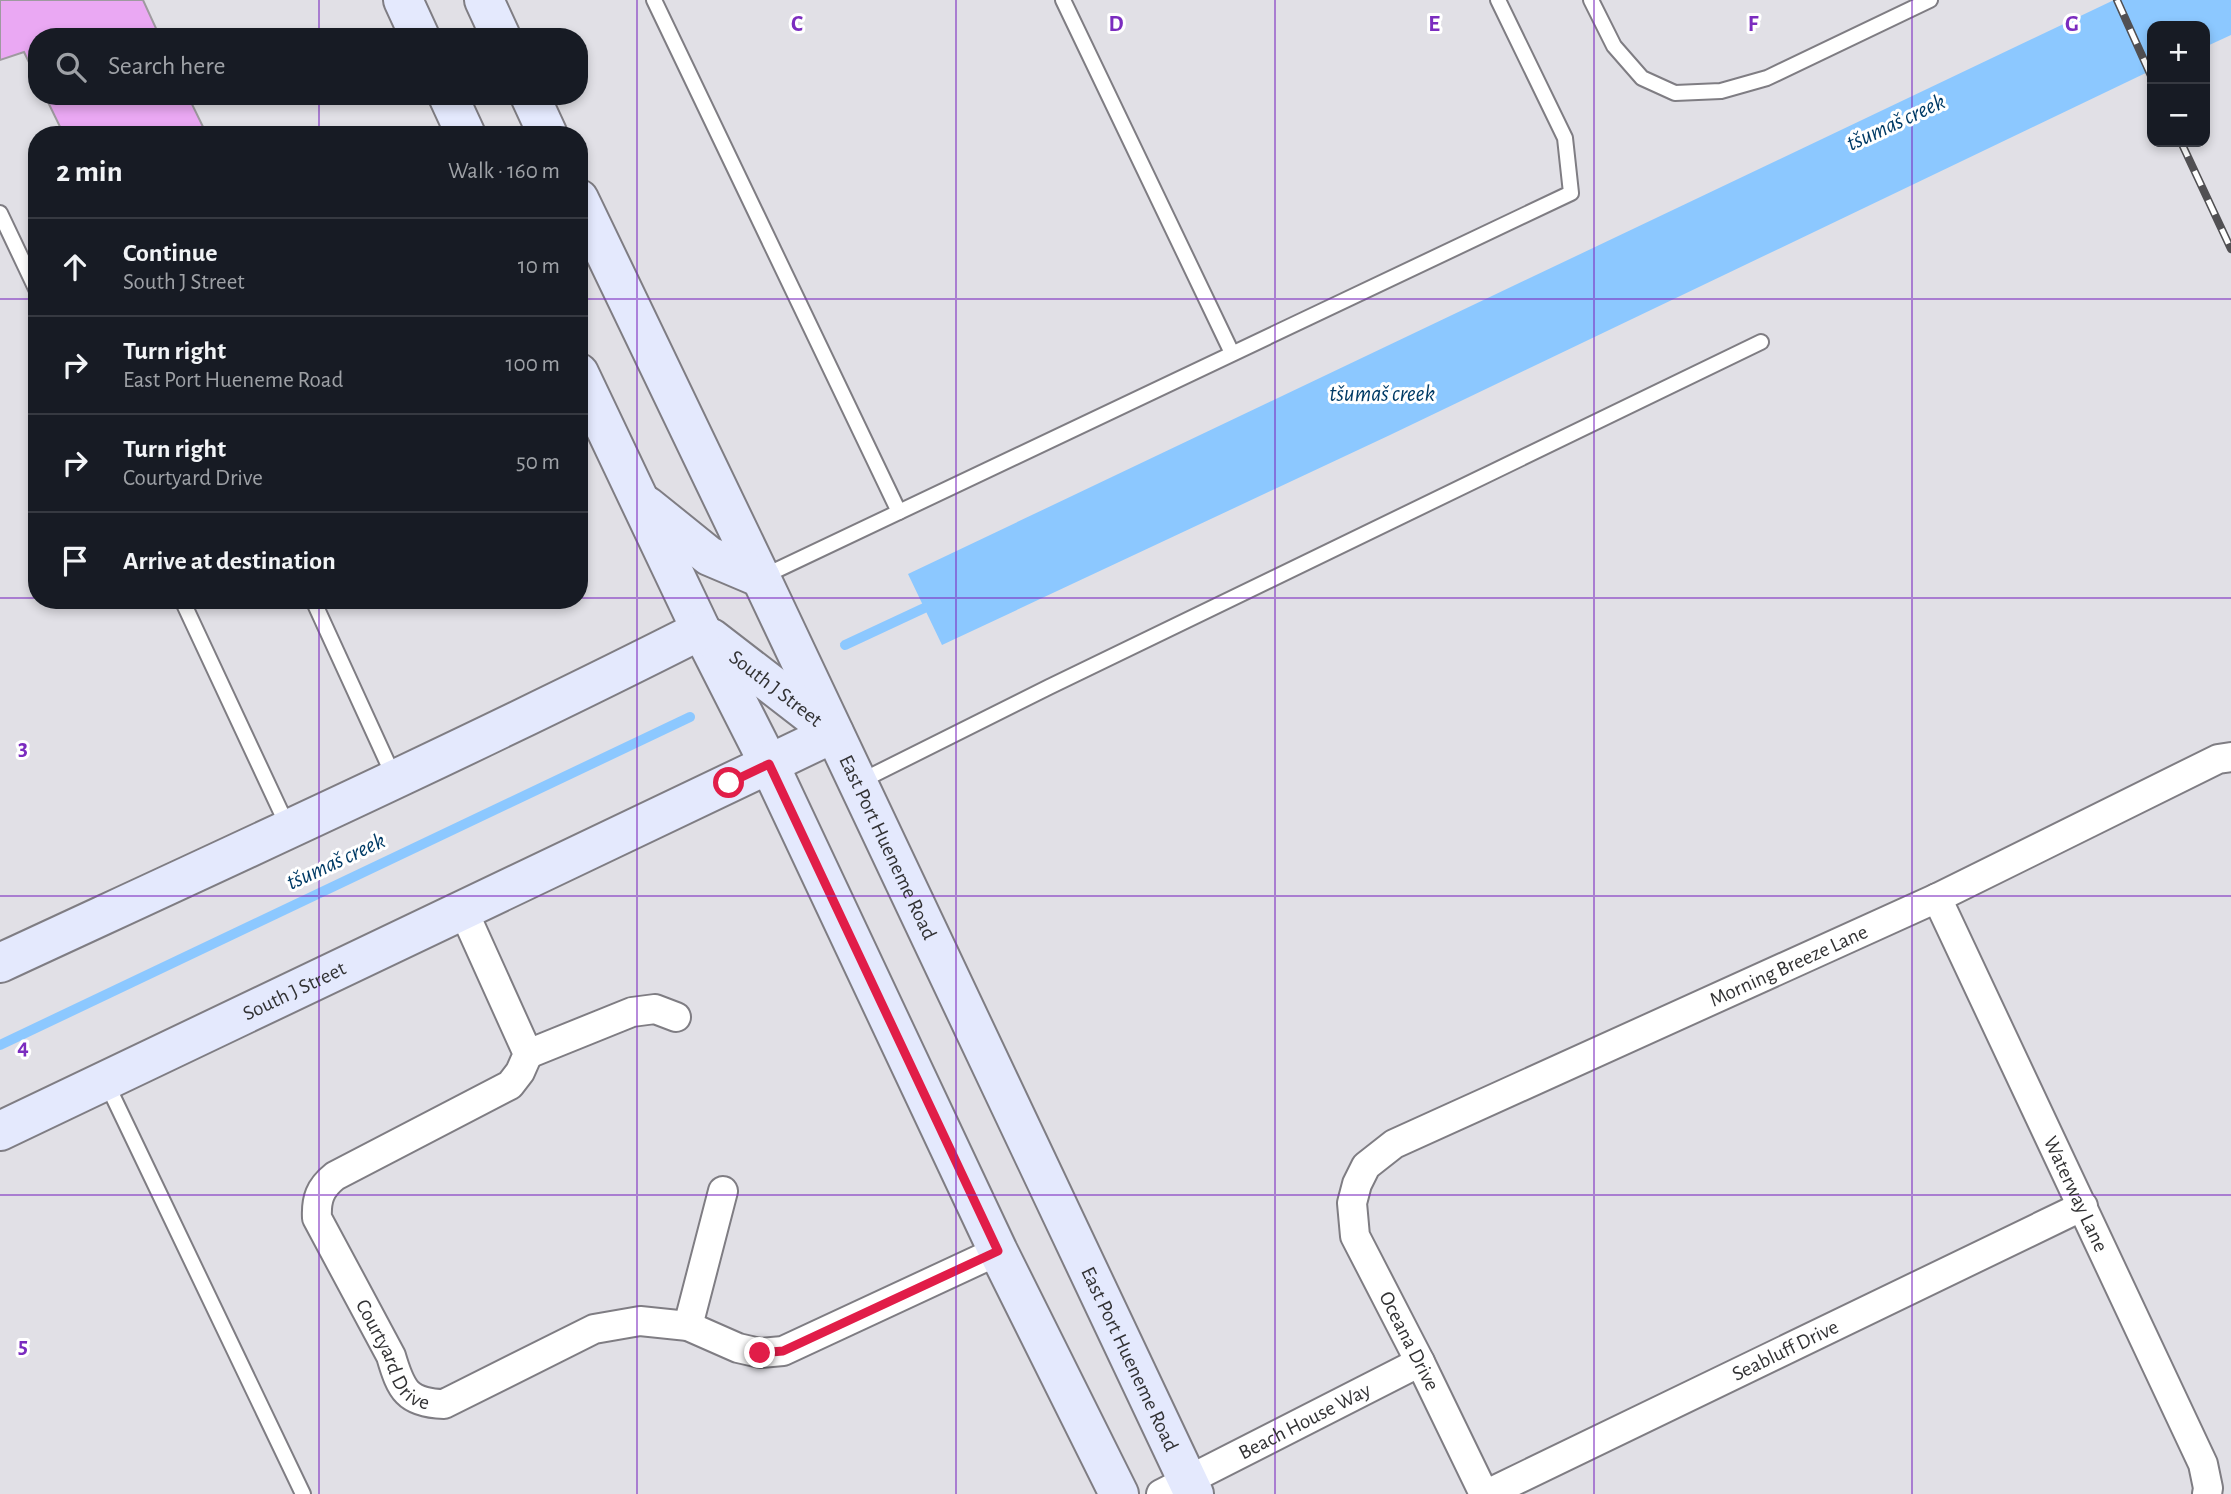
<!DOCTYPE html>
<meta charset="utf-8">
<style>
body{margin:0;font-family:"Alegreya Sans",sans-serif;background:#20242c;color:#f1f3f6}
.controls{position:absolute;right:21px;top:21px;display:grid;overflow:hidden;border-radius:14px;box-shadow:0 4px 10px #0003}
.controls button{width:63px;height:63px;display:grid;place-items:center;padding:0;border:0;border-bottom:2px solid #363941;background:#171b24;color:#f1f3f6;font:35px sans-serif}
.stop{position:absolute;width:21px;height:21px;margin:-16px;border:5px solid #e11d48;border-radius:50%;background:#fff}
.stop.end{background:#e11d48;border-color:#fff;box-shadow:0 2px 7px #0008}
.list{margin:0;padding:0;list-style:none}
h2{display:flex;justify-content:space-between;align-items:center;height:91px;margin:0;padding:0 28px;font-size:30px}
h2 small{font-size:23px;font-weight:400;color:#9ea1a6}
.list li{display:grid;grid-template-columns:46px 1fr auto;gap:21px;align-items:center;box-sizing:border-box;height:98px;padding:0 28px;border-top:2px solid #363941}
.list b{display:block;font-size:26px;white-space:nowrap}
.list p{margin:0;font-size:23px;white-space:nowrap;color:#9ea1a6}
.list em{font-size:23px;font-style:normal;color:#9ea1a6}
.icon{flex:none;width:38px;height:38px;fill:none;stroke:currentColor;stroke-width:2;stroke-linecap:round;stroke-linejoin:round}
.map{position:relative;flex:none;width:2231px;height:1494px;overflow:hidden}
.search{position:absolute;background:#171b24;box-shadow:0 4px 10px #0003;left:28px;top:28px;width:560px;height:77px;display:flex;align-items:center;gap:18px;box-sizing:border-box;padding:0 24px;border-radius:28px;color:#9ea1a6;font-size:26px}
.panel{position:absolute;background:#171b24;box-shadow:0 4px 10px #0003;left:28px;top:126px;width:560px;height:483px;border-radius:28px}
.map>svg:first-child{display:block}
.water{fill:#8cc8ff}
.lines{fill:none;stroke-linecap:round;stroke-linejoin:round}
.stream{stroke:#8cc8ff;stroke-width:10}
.building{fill:#eaa8f3;stroke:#9e9a9f;stroke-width:2}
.lane-casing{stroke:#7f7d83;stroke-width:18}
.street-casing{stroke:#7f7d83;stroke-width:32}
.secondary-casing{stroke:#7f7d83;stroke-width:42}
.lane{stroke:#fff;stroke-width:14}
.street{stroke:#fff;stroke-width:28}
.secondary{stroke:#e4e9fd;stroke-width:38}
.rail-casing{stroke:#515053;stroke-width:8}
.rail{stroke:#fff;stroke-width:5;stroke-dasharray:16;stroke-linecap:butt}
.route{stroke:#e11d48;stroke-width:9}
.grid{fill:none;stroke:#7b2cbf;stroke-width:2;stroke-opacity:0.55}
.labels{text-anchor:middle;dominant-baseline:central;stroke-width:6;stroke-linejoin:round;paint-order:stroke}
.street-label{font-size:21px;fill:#323234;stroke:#fff}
.water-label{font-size:23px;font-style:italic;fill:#003b66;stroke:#fff}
.grid-label{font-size:23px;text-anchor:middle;font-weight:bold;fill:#7b2cbf;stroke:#fff;stroke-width:6;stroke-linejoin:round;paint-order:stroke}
</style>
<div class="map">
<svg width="2231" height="1494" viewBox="0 0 2231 1494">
<rect width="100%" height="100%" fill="#e1e0e6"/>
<polygon class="water" points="2114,0 2231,0 2231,35 2205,47 2205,26 2152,26 2152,70 1390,435 942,645 908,574"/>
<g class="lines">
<g class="stream">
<polyline points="845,645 935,603"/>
<polyline points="0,1045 690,717"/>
</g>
</g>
<g class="building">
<polygon points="0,0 143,0 160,37 37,37 37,79 24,52 0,60"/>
<polygon points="45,96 188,96 207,135 64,135"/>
</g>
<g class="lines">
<defs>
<g id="lane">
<polyline points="654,0 899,512"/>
<polyline points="1063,0 1232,353"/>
<polyline points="1591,0 1614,46 1642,78 1675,93 1721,91 1767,78 1930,0"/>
<polyline points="0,213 37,291"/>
<polyline points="762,577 1571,193 1565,138 1498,0"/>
<polyline points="182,600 288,827"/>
<polyline points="313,600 394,777"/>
<polyline points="859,782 1049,687 1761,342"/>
<polyline points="106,1082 303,1494"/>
</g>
<g id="street">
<path id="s1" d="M1937,898L2203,1464L2208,1488L2207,1494"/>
<path id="s2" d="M463,910L528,1054L520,1072L510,1085L335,1176C320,1188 316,1199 317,1218L391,1356C401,1390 407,1403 444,1404L594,1329L640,1321L688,1326L738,1348L760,1353L783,1351L998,1251"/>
<polyline points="528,1054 632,1012 655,1009 676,1017"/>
<polyline points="688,1326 723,1191"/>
<path id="s3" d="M1161,1494L1420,1362"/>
<path id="s4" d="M1484,1494L1420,1362L1355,1236L1352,1203L1357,1184L1366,1166L1394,1144L1937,898L2218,759L2231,757"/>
<path id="s5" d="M1487,1494L2083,1206"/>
</g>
<g id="secondary">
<polyline points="403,0 420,37"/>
<polyline points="484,0 501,37"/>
<polyline points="448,96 466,135"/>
<polyline points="530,96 548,135"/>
<path id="s6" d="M579,199L761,578L1194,1494"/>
<polyline points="579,373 701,630 769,764 998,1251 1119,1494"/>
<polyline points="647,506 709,556 761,578"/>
<path id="s7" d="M711,638L829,729"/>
<path d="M0,963C235,854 470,747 701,630"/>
<path id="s8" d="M0,1131L834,733"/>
</g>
</defs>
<use href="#lane" class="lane-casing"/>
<use href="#street" class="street-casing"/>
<use href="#secondary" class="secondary-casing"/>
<use href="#lane" class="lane"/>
<use href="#street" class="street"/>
<use href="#secondary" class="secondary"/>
<defs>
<g id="rail">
<polyline points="2117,0 2152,78"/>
<polyline points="2181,142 2231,249"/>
</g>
</defs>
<use href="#rail" class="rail-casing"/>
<use href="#rail" class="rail"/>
</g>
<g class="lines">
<polyline class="route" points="729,783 769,764 998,1251 783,1351 760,1353"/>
</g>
<path class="grid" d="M319,0V37M637,0V1494M956,0V1494M1275,0V1494M1594,0V1494M1912,0V1494M319,96V135M0,299H37M579,299H2231M0,598H37M579,598H2231M319,600V1494M0,896H2231M0,1195H2231"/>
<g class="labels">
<g class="street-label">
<text stroke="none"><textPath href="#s7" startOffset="82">South J Street</textPath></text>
<text stroke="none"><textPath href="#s6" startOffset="718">East Port Hueneme Road</textPath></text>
<text stroke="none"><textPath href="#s4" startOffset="830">Morning Breeze Lane</textPath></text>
<text stroke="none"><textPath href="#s8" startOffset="326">South J Street</textPath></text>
<text stroke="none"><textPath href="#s1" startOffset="327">Waterway Lane</textPath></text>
<text transform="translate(1409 1341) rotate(63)">Oceana Drive</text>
<text stroke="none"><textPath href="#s2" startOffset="597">Courtyard Drive</textPath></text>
<text stroke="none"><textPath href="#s5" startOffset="331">Seabluff Drive</textPath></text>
<text stroke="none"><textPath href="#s6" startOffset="1284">East Port Hueneme Road</textPath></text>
<text stroke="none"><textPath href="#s3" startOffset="161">Beach House Way</textPath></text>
</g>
<g class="water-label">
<text transform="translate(1896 123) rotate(-25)">tšumaš creek</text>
<text x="1382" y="394">tšumaš creek</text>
<text transform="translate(336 862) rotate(-25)">tšumaš creek</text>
</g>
</g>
<g class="grid-label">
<text x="797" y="31">C</text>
<text x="1116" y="31">D</text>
<text x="1434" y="31">E</text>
<text x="1753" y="31">F</text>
<text x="2072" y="31">G</text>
<text x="23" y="755">3</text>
<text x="23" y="1054">4</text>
<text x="23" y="1353">5</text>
</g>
</svg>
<div class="controls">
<button>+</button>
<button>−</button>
</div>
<div class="stop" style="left:729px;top:783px"></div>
<div class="stop end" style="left:760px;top:1353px"></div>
<div class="search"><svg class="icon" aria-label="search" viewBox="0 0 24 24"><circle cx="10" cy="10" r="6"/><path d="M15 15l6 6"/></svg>Search here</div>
<section class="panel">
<h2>2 min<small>Walk · 160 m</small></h2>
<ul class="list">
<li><svg class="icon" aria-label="ahead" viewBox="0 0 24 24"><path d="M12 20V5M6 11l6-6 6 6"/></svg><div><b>Continue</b><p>South J Street</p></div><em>10 m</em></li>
<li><svg class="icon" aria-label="right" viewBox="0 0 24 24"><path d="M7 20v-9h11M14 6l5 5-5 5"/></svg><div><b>Turn right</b><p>East Port Hueneme Road</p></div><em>100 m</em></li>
<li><svg class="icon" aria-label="right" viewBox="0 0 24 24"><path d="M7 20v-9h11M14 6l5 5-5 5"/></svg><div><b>Turn right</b><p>Courtyard Drive</p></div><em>50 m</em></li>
<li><svg class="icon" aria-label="arrive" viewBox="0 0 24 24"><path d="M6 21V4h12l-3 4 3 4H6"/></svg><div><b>Arrive at destination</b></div></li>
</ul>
</section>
</div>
